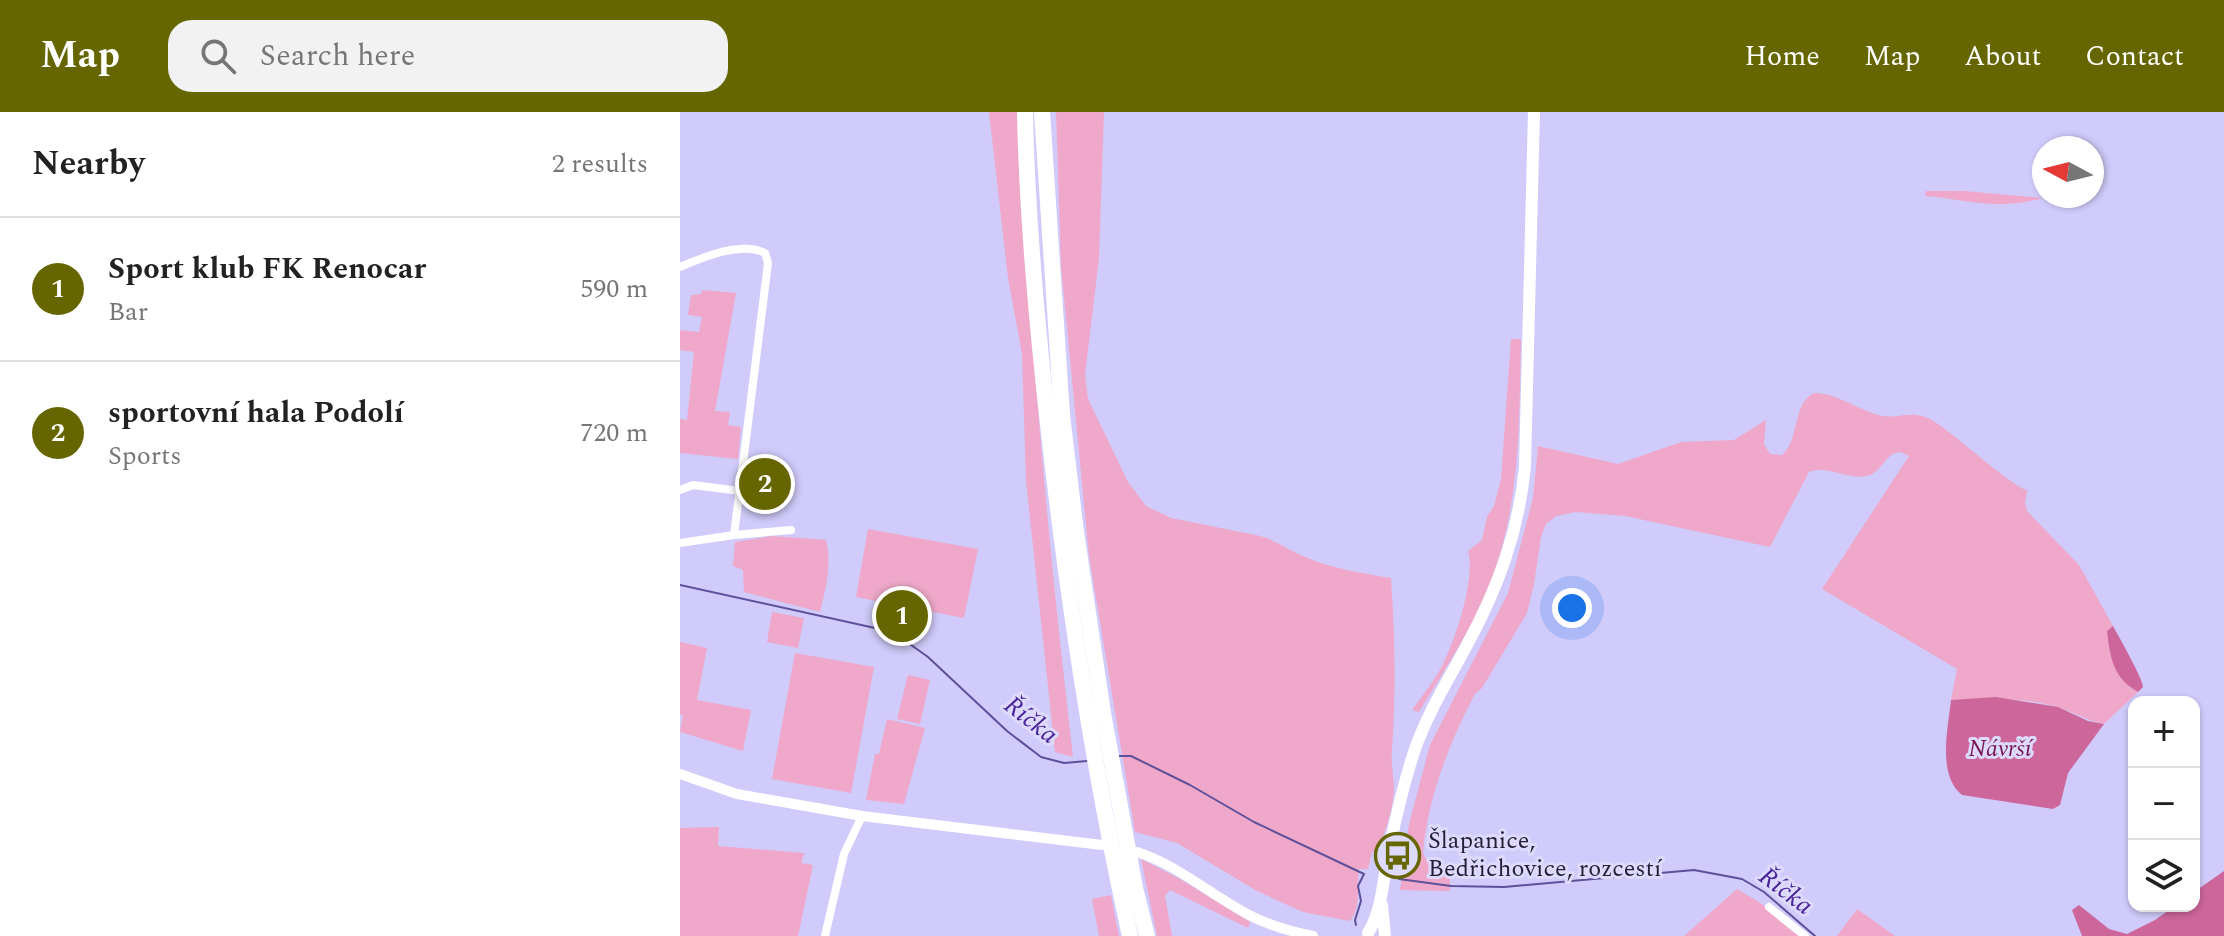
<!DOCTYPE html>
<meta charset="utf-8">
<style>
body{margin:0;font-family:Spectral,serif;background:#f2f2f2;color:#222}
.controls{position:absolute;right:24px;bottom:24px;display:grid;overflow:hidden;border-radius:16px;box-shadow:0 2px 6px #0004}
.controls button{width:72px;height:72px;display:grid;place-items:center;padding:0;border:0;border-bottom:2px solid #e0e0e0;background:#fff;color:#222;font:40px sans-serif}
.compass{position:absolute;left:1352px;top:24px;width:72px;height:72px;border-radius:50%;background:#fff;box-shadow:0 2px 6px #0004;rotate:277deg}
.you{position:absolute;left:892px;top:496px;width:28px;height:28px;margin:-20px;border:6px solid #fff;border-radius:50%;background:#1a73e8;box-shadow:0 0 0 12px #1a73e833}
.badge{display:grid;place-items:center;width:52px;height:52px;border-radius:50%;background:#660;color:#fff;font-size:26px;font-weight:700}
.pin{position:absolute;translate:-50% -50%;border:4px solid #fff;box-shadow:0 2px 8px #0006}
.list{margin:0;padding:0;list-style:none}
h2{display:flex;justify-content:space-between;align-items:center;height:104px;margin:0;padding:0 32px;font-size:34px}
h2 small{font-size:26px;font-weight:400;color:#767676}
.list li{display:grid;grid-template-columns:52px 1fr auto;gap:24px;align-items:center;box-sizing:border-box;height:144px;padding:0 32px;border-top:2px solid #e0e0e0}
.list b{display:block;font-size:30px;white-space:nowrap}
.list p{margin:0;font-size:26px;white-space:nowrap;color:#767676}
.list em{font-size:26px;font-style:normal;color:#767676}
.icon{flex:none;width:44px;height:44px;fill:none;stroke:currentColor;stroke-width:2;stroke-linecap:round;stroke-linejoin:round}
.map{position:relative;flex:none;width:1544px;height:824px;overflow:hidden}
header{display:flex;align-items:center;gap:48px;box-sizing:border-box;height:112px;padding:0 40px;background:#660;color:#fff}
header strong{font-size:38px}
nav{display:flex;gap:44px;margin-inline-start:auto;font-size:28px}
.search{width:560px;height:72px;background:#f2f2f2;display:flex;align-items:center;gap:20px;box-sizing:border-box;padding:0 28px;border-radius:24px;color:#767676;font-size:30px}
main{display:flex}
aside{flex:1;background:#fff}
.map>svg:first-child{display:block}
.green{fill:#efa8c9}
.forest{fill:#cd669b}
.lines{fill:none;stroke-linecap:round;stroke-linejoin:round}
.stream{stroke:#5e509a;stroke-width:2}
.minor{stroke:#fff;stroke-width:8}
.tertiary{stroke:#fff;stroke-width:10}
.secondary{stroke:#fff;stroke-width:12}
.motorway{stroke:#fff;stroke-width:16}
.labels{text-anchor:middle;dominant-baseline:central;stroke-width:6;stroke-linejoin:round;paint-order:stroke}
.park-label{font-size:24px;font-style:italic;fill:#771950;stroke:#dddafe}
.poi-label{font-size:24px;fill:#231f35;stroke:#dddafe;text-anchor:start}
.water-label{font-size:26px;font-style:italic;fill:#492599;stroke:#dddafe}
</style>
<header>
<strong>Map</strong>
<div class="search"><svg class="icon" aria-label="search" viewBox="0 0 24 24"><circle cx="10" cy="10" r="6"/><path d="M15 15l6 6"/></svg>Search here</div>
<nav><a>Home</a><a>Map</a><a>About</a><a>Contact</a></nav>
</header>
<main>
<aside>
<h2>Nearby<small>2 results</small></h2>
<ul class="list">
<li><span class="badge">1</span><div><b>Sport klub FK Renocar</b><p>Bar</p></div><em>590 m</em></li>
<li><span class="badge">2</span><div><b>sportovní hala Podolí</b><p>Sports</p></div><em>720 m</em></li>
</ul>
</aside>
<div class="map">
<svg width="1544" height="824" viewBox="0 0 1544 824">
<rect width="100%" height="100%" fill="#d0cbfa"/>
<g class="green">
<path d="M309,0H340C348,216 368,430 393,645L375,640L346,369L342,242L328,166Z"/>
<path d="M376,0H424L419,146L405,263L408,287L448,370L466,394L491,406L580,424C596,428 610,439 625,445C654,457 681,461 711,466C715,524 716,580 712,638C711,650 713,662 714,675C714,696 705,721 697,740H692L688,757H679C676,776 682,794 670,809L623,800L577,779L497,731L455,720L409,444L381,154Z"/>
<path d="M1246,79H1284L1363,86C1318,99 1290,88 1245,84Z"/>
<polygon points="23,178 56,181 35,299 50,300 48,313 61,315 58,347 0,341 0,307 7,308 14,240 0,238 0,218 19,220 22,205 8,203 11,183 21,182"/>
<path d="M831,227H841C839,311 841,392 810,471C793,516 764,558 739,600L732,598C743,583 756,567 764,550C776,525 796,465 788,439L802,428L807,405L814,394L821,367Z"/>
<path d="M1134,281C1156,281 1177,297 1198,303C1221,309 1232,294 1258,312C1276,324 1333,375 1347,378L1345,391L1347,399L1399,453L1433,514L1427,519L1449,575L1458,580L1424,612C1407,609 1394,600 1377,595C1342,585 1306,586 1271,588L1277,557L1142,477L1229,344L1220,340C1204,341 1203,361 1186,364C1167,368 1147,353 1129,360L1090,435L945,404L896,400L876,404L866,412L861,425L854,472L847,501L802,576L795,582C769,631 748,685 743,741L747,749L770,762V779L720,778L729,712L750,633L828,481L853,386L858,334L938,352L1001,330L1054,328L1086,308L1084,332L1090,342L1102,343C1120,328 1112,291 1134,281Z"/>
<polygon points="188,417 298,437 284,506 176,485"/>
<path d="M93,424L146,428C152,451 146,477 140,500L64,480L63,458L53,454L55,430Z"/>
<polygon points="92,500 124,506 118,536 87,530"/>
<polygon points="0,530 27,536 17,588 71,598 63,639 0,620 3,603 0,603"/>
<polygon points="115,541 194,555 171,681 92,667"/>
<polygon points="228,563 250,568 240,612 217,607"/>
<polygon points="207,607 245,616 224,692 186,688 195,642 199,642"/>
<polygon points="39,715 38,734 124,741 121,751 133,753 118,824 0,824 0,716"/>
<polygon points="461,747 500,767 570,810 568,816 490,778 485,784 492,824 477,824"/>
<polygon points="1057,777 1082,792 1123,824 1004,824"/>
<polygon points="431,783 439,824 419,824 412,787"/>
<polygon points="1177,797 1215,824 1157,824"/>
</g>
<g class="forest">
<path d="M1433,514C1439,525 1463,567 1463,575L1458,580C1433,566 1430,545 1427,519Z"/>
<path d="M1316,585L1378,595L1408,609L1424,612L1388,661L1380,693L1373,697L1282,683C1257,663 1268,617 1271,588Z"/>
<polygon points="1544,759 1544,824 1402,824 1392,798 1399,793 1429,817 1447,822 1475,808 1495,794 1514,794 1514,780"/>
</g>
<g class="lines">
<g class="stream">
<polyline points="0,473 213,520 248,545 327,619 361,645 384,651 407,649"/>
<polyline points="437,644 451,644 510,673 574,710 684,762 678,774 681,789 675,808 676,813"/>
<polyline points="719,767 771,774 824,775 1014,758 1062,767 1084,780 1135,824"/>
</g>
<g class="minor">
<path d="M0,155C24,145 61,129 85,141L88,151L54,423L0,431"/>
<polyline points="0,378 13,373 60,379"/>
<polyline points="54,423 111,418"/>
<polyline points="1089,795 1125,824"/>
<polyline points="145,824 164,742 182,704"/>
</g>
<g class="tertiary">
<polyline points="0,662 57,682 182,704 422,733"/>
<path d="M457,740C500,754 533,785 573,805C592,814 612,820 633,824"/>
</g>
<g class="secondary">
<polyline points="702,793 705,824"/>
<path d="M688,821C703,797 703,765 709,738C716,704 724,670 735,637C748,600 769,567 787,533C818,476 839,419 845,354L854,0"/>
</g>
<g class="motorway">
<path d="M345,0C347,107 357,214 369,321C388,490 413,658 450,824"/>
<polyline points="362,0 382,303 396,420 423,601 455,776 467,824"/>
</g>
</g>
<defs>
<symbol id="bus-ring" viewBox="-11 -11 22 22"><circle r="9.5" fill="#dddafe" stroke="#660" stroke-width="1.5"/><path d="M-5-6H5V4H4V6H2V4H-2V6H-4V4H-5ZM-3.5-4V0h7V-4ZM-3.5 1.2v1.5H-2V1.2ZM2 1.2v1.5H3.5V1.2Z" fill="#660"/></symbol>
</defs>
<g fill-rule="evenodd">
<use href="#bus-ring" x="692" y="718" width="51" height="51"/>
</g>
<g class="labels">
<g class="park-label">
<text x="1320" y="637">Návrší</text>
</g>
<g class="poi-label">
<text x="748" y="729">Šlapanice,<tspan x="748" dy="28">Bedřichovice, rozcestí</tspan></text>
</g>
<g class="water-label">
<text transform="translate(351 608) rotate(38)">Říčka</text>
<text transform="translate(1106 779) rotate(37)">Říčka</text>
</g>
</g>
</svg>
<div class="controls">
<button>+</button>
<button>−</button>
<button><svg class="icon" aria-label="layers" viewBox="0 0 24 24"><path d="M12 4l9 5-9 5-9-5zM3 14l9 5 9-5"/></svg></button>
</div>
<svg class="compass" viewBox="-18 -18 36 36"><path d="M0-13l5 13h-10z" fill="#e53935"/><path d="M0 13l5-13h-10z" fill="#767676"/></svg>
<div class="you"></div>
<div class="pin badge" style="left:222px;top:504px">1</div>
<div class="pin badge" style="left:85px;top:372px">2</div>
</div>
</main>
